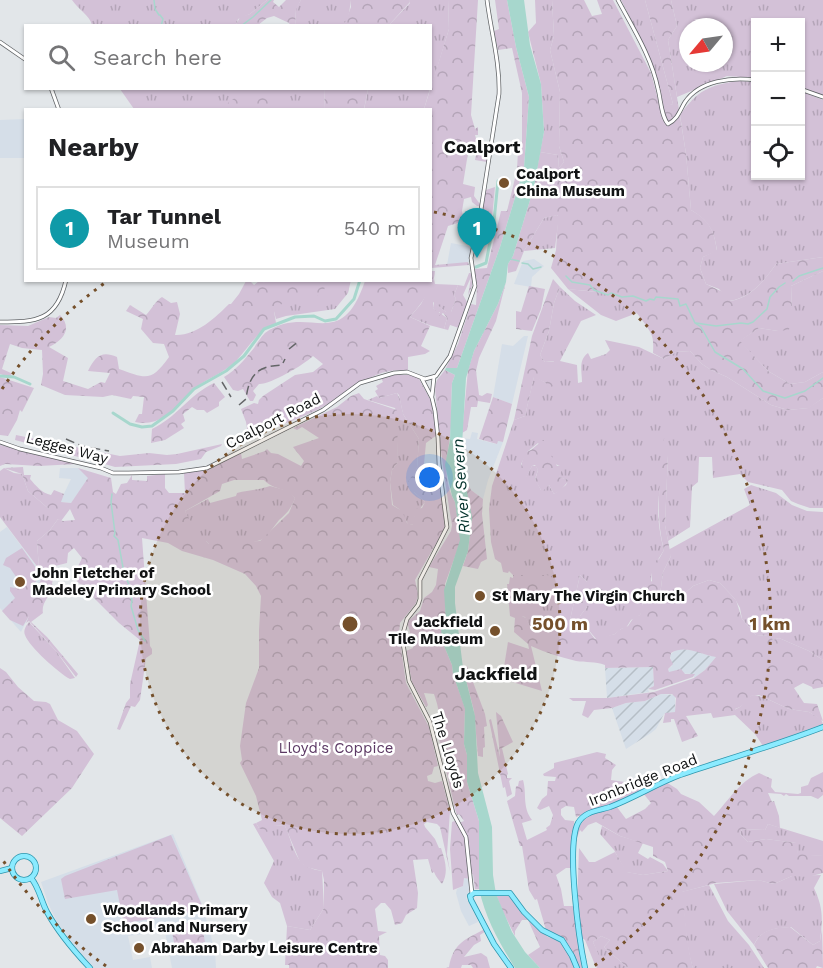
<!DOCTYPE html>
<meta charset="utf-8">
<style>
body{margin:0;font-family:"Work Sans",sans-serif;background:#f2f2f2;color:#202124}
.controls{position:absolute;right:18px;top:18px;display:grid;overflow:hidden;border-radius:0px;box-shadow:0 2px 4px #0004}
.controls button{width:54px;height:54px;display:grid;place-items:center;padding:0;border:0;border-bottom:2px solid #e0e0e0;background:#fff;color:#202124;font:30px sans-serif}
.compass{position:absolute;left:679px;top:18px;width:54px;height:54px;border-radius:50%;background:#fff;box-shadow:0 2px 4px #0004;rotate:241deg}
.you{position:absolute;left:430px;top:478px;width:21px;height:21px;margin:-15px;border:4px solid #fff;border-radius:50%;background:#1a73e8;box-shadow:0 0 0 9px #1a73e833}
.badge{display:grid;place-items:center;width:39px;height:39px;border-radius:50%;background:#0b8043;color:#fff;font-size:20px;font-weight:700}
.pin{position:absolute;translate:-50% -50px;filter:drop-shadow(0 2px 3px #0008)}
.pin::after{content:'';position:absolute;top:32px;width:21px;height:18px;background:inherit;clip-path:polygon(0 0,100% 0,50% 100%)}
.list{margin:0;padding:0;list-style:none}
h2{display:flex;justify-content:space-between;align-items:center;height:78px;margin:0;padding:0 24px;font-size:26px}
h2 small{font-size:20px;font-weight:400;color:#757577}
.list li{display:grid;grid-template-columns:39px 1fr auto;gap:18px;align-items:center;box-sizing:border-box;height:84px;margin:0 12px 12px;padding:0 12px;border:2px solid #e0e0e0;border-radius:0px}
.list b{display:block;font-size:22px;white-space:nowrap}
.list p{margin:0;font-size:20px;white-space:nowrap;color:#757577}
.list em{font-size:20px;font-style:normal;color:#757577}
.icon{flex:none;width:33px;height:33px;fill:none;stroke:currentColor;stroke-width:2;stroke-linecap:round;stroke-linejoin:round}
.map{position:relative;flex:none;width:823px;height:968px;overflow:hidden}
.search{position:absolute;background:#fff;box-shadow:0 2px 4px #0004;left:24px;top:24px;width:408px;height:66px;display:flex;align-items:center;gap:15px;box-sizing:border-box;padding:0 21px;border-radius:0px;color:#757577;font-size:22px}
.panel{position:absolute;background:#fff;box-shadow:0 2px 4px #0004;left:24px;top:108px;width:408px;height:174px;border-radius:0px}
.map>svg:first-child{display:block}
.built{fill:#d5dee8}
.industrial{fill:url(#industrial-furrows)}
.grass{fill:url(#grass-tufts);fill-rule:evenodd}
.forest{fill:url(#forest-crowns);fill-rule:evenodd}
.garden{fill:url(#garden-furrows)}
.water{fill:#a7d7cd}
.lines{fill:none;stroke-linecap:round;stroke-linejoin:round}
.stream{stroke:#a7d7cd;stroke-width:1.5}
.canal{stroke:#a7d7cd;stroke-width:3}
.minor-casing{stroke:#606366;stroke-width:4.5}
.major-casing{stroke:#2e96ad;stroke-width:6}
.minor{stroke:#fff;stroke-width:3}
.major{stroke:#8bebff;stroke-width:4.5}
.rail{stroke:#646668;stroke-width:1.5;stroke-dasharray:9 4.5;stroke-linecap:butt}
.ring{fill:none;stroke:#75502b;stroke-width:3;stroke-dasharray:3 6}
.poi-dot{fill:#75502b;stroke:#fff;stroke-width:2}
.labels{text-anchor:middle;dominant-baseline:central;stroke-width:5;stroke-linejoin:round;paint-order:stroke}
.poi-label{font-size:15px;font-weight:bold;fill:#111314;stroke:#fff;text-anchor:start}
.street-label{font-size:15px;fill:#111314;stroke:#fff}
.park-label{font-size:15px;fill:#5c3964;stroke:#fff}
.water-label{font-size:16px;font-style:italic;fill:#04322c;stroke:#fff}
.quarter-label{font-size:18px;font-weight:bold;fill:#111314;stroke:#fff}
.centre{fill:#75502b;stroke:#fff;stroke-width:3}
.ring-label{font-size:18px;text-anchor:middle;font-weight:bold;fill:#75502b;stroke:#fff;stroke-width:5;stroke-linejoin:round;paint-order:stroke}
</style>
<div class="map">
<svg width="823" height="968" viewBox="0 0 823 968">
<defs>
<pattern id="industrial-furrows" width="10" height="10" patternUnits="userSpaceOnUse" patternTransform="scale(1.5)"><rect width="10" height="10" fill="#d5dee8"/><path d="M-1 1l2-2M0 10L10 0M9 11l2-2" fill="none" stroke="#b6bec6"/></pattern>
<pattern id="grass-tufts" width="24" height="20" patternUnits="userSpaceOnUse" patternTransform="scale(1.5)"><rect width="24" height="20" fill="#d3c1d7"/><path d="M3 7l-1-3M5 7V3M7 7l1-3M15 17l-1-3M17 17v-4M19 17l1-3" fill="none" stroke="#b4a5b8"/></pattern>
<pattern id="forest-crowns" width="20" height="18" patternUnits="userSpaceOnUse" patternTransform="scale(1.5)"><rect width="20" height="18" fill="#d3c1d7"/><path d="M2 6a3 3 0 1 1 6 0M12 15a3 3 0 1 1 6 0" fill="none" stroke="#b4a5b8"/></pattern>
<pattern id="garden-furrows" width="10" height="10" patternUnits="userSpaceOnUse" patternTransform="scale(1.5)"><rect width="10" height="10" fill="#d3c1d7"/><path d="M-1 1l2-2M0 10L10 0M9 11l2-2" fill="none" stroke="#b4a5b8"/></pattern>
</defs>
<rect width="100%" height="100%" fill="#e2e6e9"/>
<g class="built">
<polygon points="25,119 25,158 0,158 0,120"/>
<polygon points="451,243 472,247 469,262 447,265"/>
<polygon points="534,259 544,266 532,277 531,287 514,284 523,261"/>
<polygon points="524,336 528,336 512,404 493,397 502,344 513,346"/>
<polygon points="472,432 478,433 477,439 496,444 498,441 503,442 488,480 483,499 471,490 464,475 462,438 470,439"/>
<polygon points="60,468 78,468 89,478 71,503 60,502 71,479 59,478"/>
<polygon points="7,527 43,575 34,594 38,598 21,632 0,608 0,532"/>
<polygon points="173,834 202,904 215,951 216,968 172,968 165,932 163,931 128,936 133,960 150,957 152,968 93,968 83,958 57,922 48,903 41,882"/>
<polygon points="464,878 470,879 469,892 466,898 477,914 478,922 469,926 461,911 456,893 457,889 463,886"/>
</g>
<g class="industrial">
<polygon points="678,648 696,651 710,656 717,656 705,670 694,678 694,674 669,673 668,669 672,666 670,655"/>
<polygon points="653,667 654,686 648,689 649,692 607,698 605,668"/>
<polygon points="661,694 675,695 675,712 664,714 656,729 651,733 626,749 612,708 626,703 645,701"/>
</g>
<g class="grass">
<path d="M72,0H267L250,14L238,19L236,26L92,25C90,16 78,9 72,0Z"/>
<path d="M301,0H350C351,7 348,20 344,25L295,26L296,8Z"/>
<polygon points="409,0 448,0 449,29 431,88 430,26 389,25 410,3"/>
<polygon points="535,0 552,0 554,36 550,50 560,92 559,146 564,162 559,168 558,155 540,152 544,132 541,84 528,32 536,23"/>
<path d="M621,0H645L673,104L664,107C654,66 640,36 621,0Z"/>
<path d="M671,0H823V96L801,87L800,22H756L755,78L727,76L677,97L668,40L677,26ZM688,27H724V63H688Z"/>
<path d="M739,81L755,82L756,176H800L801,91L823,100V257L776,264C764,281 751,298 729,301L719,289L706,284L700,268L703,257L717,250C714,230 709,221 691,210L686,154L680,115C698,90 709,85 739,81Z"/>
<polygon points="120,89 324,89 325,109 134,109"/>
<polygon points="368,89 430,89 424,109 364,110"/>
<polygon points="557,215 559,216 555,248 524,251 544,218"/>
<polygon points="823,271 823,372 805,382 790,384 768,371 739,341 759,328 778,331 792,308 791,286"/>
<polygon points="434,279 435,284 458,285 454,295 456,299 451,312 446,312 433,302 433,308 447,318 444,329 429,325 410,317 421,304"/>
<polygon points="351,280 348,293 335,309 286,316 276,319 267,284 260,281"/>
<path d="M560,287L575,301L596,315L581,321L560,361L577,365L578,383L582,382C582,372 578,360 588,353L591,359L606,354L610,350L605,340L639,347L664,359L676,352L690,351L702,364L711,370L727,377L771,405L788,410L808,408L823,398V508H810L798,504L791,501L782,490L748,482L740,474L713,478L712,457H699L698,482L692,487L690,527L668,541L665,525L668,454C658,489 654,513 664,550L651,571V583L643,587L642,611L640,615L631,620L626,628L621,629L615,634L597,640L580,620V616L587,607V582L580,575L570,620L561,621L560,630L552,628L538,631L530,627L525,617L521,616L526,597L535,589L547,575H513L509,571L508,573L503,572L501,563L495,559L491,542L489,509L492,486L514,420L525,416L534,376L546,383L554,361L545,362L540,355L549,331L554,303ZM538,443L555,464L560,466L559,477L568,480L566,485L554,494L549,485L541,490L535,479L538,470L536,466H532L526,477L521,464L527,452Z"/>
<path d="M568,289C592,292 623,291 637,313L616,321L601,315Z"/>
<polygon points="397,393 400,399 403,414 419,439 417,468 414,476 414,492 425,502 414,517 414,525 408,524 399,509 393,505 390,482 392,470 398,462 396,420 397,413 395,408 368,400 377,396 379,398"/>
<polygon points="4,468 14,473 22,474 28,491 49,509 70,509 61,521 58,519 50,530 37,541 39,569 0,517 0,471"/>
<polygon points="751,485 776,493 792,505 807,511 823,512 823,660 809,651 779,638 773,640 769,636 756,635 742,619 740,608 735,599 720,583 709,580 693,586 684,594 679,593 666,600 660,595 663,572 671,556 668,550 750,505 744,489"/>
<path d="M270,486L289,491L295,498C291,509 287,513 279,520C274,526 270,533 264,538C256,545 221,544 209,544L206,541H197L185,511L208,499L210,503L236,496L237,493C249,490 259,490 270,486Z"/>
<path d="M29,622L56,651L75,678L70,679C59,673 29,647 25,635C23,630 26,626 29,622Z"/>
<polygon points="754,695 763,697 789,709 809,712 821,719 823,724 763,746 755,734 735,715 734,710 740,707 748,697"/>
<path d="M256,823L259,828L275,825L285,826C291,838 295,862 308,867C312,869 317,870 322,871L324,908L310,930L287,926L280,903L272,897L264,883L274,861L253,824Z"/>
<polygon points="768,824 823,841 823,856 798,855 796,843 766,839 748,842 740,834 742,829 765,830"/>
<polygon points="602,826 620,836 643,843 638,853 648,859 650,857 663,864 668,871 643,875 626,872 614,850 600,834"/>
<path d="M821,875L814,888C823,908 823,917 820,941L813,945L791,927C775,928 760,930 754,945L727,911L714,884L758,880L774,884L792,876Z"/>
<path d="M709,885L728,921L749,945L764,968H693C685,944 686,917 681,892Z"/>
<polygon points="601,936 610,940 604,947 628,968 597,968 595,965 601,962 593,942"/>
</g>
<g class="forest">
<polygon points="267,0 274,0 273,2 279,7 286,0 301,0 296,9 295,25 290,25 289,23 274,16 267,18 258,25 236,25 240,17 250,14"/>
<polygon points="350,0 409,0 410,2 389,25 344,25 351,7"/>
<polygon points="448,0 478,0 471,115 475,129 478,127 478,135 475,135 477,142 489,144 487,162 475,160 476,154 468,153 463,184 475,187 474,196 480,204 479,206 477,206 472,202 471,197 464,199 462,211 464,221 448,226 435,265 468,262 469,265 431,268 430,110 424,109 449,29"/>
<polygon points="495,0 507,0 516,47 529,97 524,168 500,247 457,368 446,368 458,344 471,304 476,305 477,287 474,269 487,268 501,211 507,211 517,170 518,150 515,149 515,147 522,147 522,93 512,48 498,50 494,31 499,29"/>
<path d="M552,0H584L592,16L602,14L597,0H613L651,73L660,107L673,104L645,0H671L677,26L668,40L686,154L691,210C710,221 714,230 717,251L703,257L700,268L706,284L727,294L730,301C751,298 764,281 776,264L823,257V271L791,286L792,308L789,330L778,331L759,328L740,341L768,371L790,384L805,382L823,372V398L809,408L788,410L771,405L727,377L711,370L702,364L690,351L676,352L664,359L653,353C654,335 652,334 642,320C622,290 601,293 568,289L551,268L556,250L558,215L544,218L524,251L516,271L508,273V264L513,256L534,187L540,152L558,155L559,168L564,162L559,146L560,92L550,50L554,36Z"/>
<polygon points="248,88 279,88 279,89 269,101 268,109 261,109 246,99 229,109 226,109 228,103"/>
<polygon points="324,89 368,89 364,109 325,109"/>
<polygon points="495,187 491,229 479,227 486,190"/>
<path d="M431,271H435C434,288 421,304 410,317L430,326L421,346L430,351L425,354L408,357V371C373,365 346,396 317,410C296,420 274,428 252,436L251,433L248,434L246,422L241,409L254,403L258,404L259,400L263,396L295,375L313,372L323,364L313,356C304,365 269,385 259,384L253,391L256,395L253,401H250L243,389L238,391L233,390L224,377C237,369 245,359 254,348C257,343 261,337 265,333C309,302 340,355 365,281L430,280Z"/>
<polygon points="469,273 472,273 472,286 468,296 471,277 463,295 467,302 459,328 450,325 447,333 448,330 444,329 447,318 443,313 439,316 440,312 437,312 433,308 434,302 446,312 451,312 456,299 454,295 458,285 464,286"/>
<polygon points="553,279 560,287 554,303 549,331 540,355 545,362 560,361 557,368 555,369 557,385 547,388 546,383 534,377 525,416 514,420 532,336"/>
<path d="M246,281H250L254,285L259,281C273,285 292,287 307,285C312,284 316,281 321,281L325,286L324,291L313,299L285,301L274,311L276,323C257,331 249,347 236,361C223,374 206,378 193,390C189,393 187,397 184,401C171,414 154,427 135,422L139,414H142L144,397L133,396L131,399L112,395L103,397L65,395L41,385L43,374L42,350L22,348L10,344L2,369L11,373L12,378L0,374V325L28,326L49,317L56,318L60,315C73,329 63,340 49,347L68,358L63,381L88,389L101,382L105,383L110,373L88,371C95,357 101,350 117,357L119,369C147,379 151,382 169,357L164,344L153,343L141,329L143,319L126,311L130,305L146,315C151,310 156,300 162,297L171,303L177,302L180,314L175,335C196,336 215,318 229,304H231L239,294Z"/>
<polygon points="506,282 496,321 479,358 476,371 479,395 482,396 487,393 492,394 490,403 478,401 477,407 471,407 467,430 462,433 468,370 474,351 498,304"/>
<polygon points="529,286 545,289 541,309 532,331 516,329 516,311 521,312"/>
<path d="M445,370L455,375L452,383C451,397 452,412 451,427C449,453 440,475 455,502L461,540L445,584L446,624L442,641L452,665L453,674L465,708L464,744L467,755V782L479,821V889H475L473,874L470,875V879L464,878L463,886L453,890L450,849L452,822L457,820L459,823L464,821L459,814L457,815L455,809L436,726C441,715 438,706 434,694L424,693L428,705L426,707L412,682L406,651L413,648C411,636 411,635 407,622L420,611L424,598L432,592L436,585L438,569L429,567L451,531L452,525C444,479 438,433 435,387L437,380Z"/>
<path d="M395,375H412L418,377L431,401L437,435L426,443L423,474L424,479L440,481L445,528L415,580L418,594L416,603L400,623L399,634L406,683L429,727L438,766L434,767L432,774L427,776L428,781L435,783L442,781L450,811L447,854L450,872L440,827L437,824L427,822L424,824L425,827L435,839L439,848H441C445,860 449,872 442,884C439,880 436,877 434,872L432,873L428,859L413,860L418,893L417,908L406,915L402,923L395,925L391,910L385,903H381L375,909L378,931L387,932L379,936L380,955L385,956L388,960V968H289V965H285L287,926L310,930L324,908V880L322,871L306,867L300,862L285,826L275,825L267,832L259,828L256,823L262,820L256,796L240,763L242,760L240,746L246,703L259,668V630L261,596L256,586L245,574L213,560L182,551L168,543L142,538L150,646L152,649V654L146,658L140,700L135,707L131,706L120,730L117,729L126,703L130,698V684L140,640L119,623L73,577L82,558L74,548L68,553L67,563L55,566L52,584L54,588C49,596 41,604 43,613L31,622L47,637L78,674L76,677L56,651L29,621L26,623L29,616L23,626L10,620L2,611L15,598L10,591V587L15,588L18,584H21L10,568L3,565L6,558L22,548L41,575L39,576L35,583L37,588L43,575L39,569L37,541L50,530L58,519L63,521L75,520L70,509H49L28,491L22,474L4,468L23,467L24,475H31L30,479C36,486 42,493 51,495L54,490L64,494L61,502L71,503L88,478L78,468L111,478L113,492L116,494L121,484L127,483L132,475V480L147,481V476L165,474V488L169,493H185L184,473L206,470L241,453L242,459L265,451L267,449L271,453L278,454L301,466L304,461L293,447L319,438L302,427L297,430L293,428L337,407L351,396L359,393L364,399L397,410L398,462L392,470L390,482L392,505L402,511L407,523L413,525L415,509L422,508L425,502L414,492L408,482L417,468L419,439L403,414L399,395L397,393L379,398L375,391L378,389L376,386L383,382L381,378ZM234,480H264C275,491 284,486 295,498L289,513L260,541L226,543V534L221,533L216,544H209L206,541H197V534L185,511L220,491L222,484Z"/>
<polygon points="0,377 34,388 22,412 20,410 17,420 8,436 0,435"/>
<path d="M214,383L225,397L219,402V406L207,413L204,410H197L192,407L183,414L185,421L181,424L184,428L165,440L151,443L152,429C176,418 190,394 214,383Z"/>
<polygon points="493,397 512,404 503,442 498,441 497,444 479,439"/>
<polygon points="16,435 120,456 149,453 167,455 177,454 222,444 221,446 206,452 201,459 176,464 115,467 91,460 91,455 87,455 86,459 15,440"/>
<path d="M664,438L668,454L665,525L671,556L663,572L660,595L666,600L672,594H684L693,586L709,580L720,583L736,600L742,619L756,635L770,636L773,640L779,638L809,651L823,660V687L813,689L812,687L803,683L794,688L804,703L817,704L823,721L809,712L789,709L759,695L751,696L740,707L735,709V715L713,718L711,713L686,716L698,736L682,742L674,719H671V722L663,723L665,713L675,712L676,698L672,694H661L645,701L626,703L612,708L594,710L588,718L582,715L586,701H573L569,698H607L654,692L694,678L705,670L716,657C701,655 686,644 671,653L670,658L673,664L668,669L669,672L681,669L685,674H695L693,677L655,690L648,689L654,686L653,667L605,668V665C595,661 586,663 576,661C561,657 546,653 531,646L542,691L509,681L503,673L508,642L529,649L528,644L514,632L515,618L510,616L507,584H509L510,577L513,578V575H547L555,579L549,587L534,590L526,598L522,616L526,618L530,627L538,631L552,628L560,630L561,621L570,620L580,575L587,582V607L580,616V620L595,639L615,634L619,630L628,626L634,617L640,615L644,597L643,587L652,581L650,564L659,559L664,550C654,512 661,476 664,438Z"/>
<path d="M543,440H548L551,449L549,452L557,466L564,465L559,477L569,480L561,490L554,494L549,485L543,491L541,490L535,480L538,470L535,465L532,466L526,478C519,468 521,463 526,452L531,450Z"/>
<polygon points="0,445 76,464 39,466 5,464 0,466"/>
<polygon points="467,666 485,714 487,726 484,727 485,747 483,748 483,757 478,756 474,711 463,668"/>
<polygon points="0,668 6,672 18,687 34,701 46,702 50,704 58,720 77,731 94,754 72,788 22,836 0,818"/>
<polygon points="496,712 501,716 513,742 502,748 508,774 507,775 507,778 512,778 509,781 512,794 507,797 505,787 503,788 489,720 491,719 500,757"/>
<path d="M597,752L606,754L605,758L616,765L612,770L611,780L625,782L632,777L640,791L617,802L576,817L574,807L566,806L561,809V815L565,820L574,821L573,868H566L556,875L561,889L564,906H573L582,968H579L563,938L546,930L537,899L535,900L529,890L522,846H520L507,801L515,796L516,786H518L519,781L523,780C527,794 522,807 532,820L522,823L527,840L547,830L546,828L550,825L553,815L549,806L540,810L537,808L542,799L547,795L548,781H555L556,777L544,776L543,774L554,768V763Z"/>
<path d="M823,772V795L818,799L811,796H789L786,794L784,796L781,794L768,793L772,802L774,801L779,816L780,828L768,824L765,830L742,829L740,834L748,842L766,839L797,843L798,854L823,856V873L808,877L792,876L774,884L758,880L716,883L682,892C686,917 686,944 693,968H628L604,947L610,940L601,936L593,942L602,962L595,965L585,940L582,938L577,907L579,848L589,862H595L615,852L627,872L643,875L668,871L665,862L653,856V847L620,836L596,822L588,825L582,832L580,830L576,840V852C575,817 587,815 617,807L626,819L645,809L651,803L643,793L666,782L677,789L681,794L699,802L714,816C728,801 740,781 759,773L772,779L771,787L775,792L798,794L801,793V787L808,785L811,778Z"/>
<polygon points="171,835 204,910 126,923 123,921 117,890 65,899 61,879 65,876"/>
<polygon points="496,894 508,894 536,928 548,937 559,940 570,956 574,968 540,968 528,955 540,947 528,920 522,920 515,931 515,936 502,910"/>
<polygon points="201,920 205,942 175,948 171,926"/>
<path d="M790,927L813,945L820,941L822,929L823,968L817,966L816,968H768L754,945C761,929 774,928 790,927Z"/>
<path d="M485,929L486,931L480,935L481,941L474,945L464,957L481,953L487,957L490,968H473L471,965H462L461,968H446L449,967C453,943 466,939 485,929Z"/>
</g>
<polygon class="garden" points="464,475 471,490 483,499 482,514 487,559 481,562 478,569 463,566 468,551 472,517 466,496"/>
<path class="water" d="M507,0H524L530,45L541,84L544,132L534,187L513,256L508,264L506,282L498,304L474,351L466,378L461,462L472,517L468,551L455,587V603L463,668L475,716L478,773L492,827L493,875L496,894L512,932L525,952L540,968H515C499,942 486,920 479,889V821L467,782V755L464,744L465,709L453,674L452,665L442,641L441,628L446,623L444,590L460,540L455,502L452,496L445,465L450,440L452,383L455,375L445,370L446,368H457L500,247L524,168L529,97L516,47Z"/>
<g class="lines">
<g class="stream">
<polyline points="154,0 155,9 159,15"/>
<polyline points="160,15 163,19 161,26"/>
<polyline points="241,26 253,17 271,0"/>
<polyline points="510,259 519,261"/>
<polyline points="522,263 528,264 533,269 541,267"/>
<polyline points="566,276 572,282 590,285 594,290 608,295 611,293 622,297 633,296 646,301 650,299 654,300 656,297 678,299 680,306 686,304 695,323 701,327 715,352 743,369 763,391 785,398 805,391 823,378"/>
<polyline points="793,281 799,276 823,268"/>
<polyline points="696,323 716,326 741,323 748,324 753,322 767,309 770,297 779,287 785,283"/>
<polyline points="112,494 111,502 115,533 114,536 118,540 124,573 129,585 132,601 131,606 138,630 145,641"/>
</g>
<g class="canal">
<polyline points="476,267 486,263 494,221 498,181"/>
<polyline points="0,376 14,377 30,384"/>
<polyline points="113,413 130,424 142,427 152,426 173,411 194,389 226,371 244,356 264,329 295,317 314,316 325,321 336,319 354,299 360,280"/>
</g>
<defs>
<g id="minor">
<path d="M618,0C633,28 652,58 658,89C661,100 661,116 668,124C678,119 680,110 685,102C700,80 732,77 756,80"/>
<polyline points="0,42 26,60"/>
<polyline points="51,88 59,110"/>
<polyline points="800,89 823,97"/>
<path d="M0,322C36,322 57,321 66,280"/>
<polyline points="422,379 432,398 435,411 438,438 439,464 447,527 420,580 420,599 418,605 407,619 402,637 409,681 430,722 453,813 466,837 472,894"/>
<polyline points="432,396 434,377"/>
<path d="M0,442L20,449L101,468L113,473H128L179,472L207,468L323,410L360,383L394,373L407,372L425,379L436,376L450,356L475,286L471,258L480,216L499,94C500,62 491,32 487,0"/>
</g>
<g id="major">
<circle cx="24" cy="868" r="12"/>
<polyline points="0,871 12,868"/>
<path d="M31,878C39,887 41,901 47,912C58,932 74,951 90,968"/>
<polyline points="511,968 494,944 471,900 470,896 474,893 510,893 524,912 542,930 562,940 572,956 577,968"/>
<path d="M585,968C579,940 566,846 578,823C585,811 598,811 610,807C634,798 656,784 680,775C728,759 776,745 823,727"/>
</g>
</defs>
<use href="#minor" class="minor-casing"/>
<use href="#major" class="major-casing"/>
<use href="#minor" class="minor"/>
<use href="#major" class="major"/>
<g class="rail">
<polyline points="289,349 299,341"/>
<polyline points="222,382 231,397"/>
<path d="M239,405L246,399C249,374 258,366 282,365L285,359"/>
<polyline points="66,439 82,446 109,451"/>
</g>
</g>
<circle cx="350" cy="624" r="210" fill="#75502b" fill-opacity=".12"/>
<g class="ring">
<circle cx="350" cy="624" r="210"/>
<path d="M106 966A420 420 0 0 1 2 859M2 389A420 420 0 0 1 106 282M434 212A420 420 0 0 1 594 966"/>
</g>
<g class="poi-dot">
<circle cx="504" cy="183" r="6"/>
<circle cx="20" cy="582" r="6"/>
<circle cx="480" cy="596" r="6"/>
<circle cx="495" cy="631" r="6"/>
<circle cx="91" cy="919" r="6"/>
<circle cx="139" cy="948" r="6"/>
</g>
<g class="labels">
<g class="poi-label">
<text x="516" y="174">Coalport<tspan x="516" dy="17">China Museum</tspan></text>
<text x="32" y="573">John Fletcher of<tspan x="32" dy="17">Madeley Primary School</tspan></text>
<text x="492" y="596">St Mary The Virgin Church</text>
<text x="483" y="622" text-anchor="end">Jackfield<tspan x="483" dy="17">Tile Museum</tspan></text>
<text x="103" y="910">Woodlands Primary<tspan x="103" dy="17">School and Nursery</tspan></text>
<text x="151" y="948">Abraham Darby Leisure Centre</text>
</g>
<g class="street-label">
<text transform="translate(273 421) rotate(-27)">Coalport Road</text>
<text transform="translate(67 448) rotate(15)">Legges Way</text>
<text transform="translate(448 750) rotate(73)">The Lloyds</text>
<text transform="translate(643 780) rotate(-22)">Ironbridge Road</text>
</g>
<g class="park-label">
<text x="336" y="748">Lloyd's Coppice</text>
</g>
<g class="water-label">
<text transform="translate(461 486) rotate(-94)">River Severn</text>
</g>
<g class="quarter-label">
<text x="482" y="146">Coalport</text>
<text x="496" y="673">Jackfield</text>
</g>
</g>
<circle cx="350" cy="624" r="9" class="centre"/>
<g class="ring-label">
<text x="560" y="630">500 m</text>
<text x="770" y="630">1 km</text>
</g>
</svg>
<div class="controls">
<button>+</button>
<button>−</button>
<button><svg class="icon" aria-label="locate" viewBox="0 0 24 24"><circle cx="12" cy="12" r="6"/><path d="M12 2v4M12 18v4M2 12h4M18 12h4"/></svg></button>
</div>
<svg class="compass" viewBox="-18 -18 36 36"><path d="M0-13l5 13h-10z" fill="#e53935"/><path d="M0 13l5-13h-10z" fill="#757577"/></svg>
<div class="you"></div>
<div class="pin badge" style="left:477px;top:258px;background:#0f9aa8">1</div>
<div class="search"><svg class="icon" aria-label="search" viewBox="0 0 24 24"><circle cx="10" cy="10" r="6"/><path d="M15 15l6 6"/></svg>Search here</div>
<section class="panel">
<h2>Nearby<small></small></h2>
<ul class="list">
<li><span class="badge" style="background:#0f9aa8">1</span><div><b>Tar Tunnel</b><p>Museum</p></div><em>540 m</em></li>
</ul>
</section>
</div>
